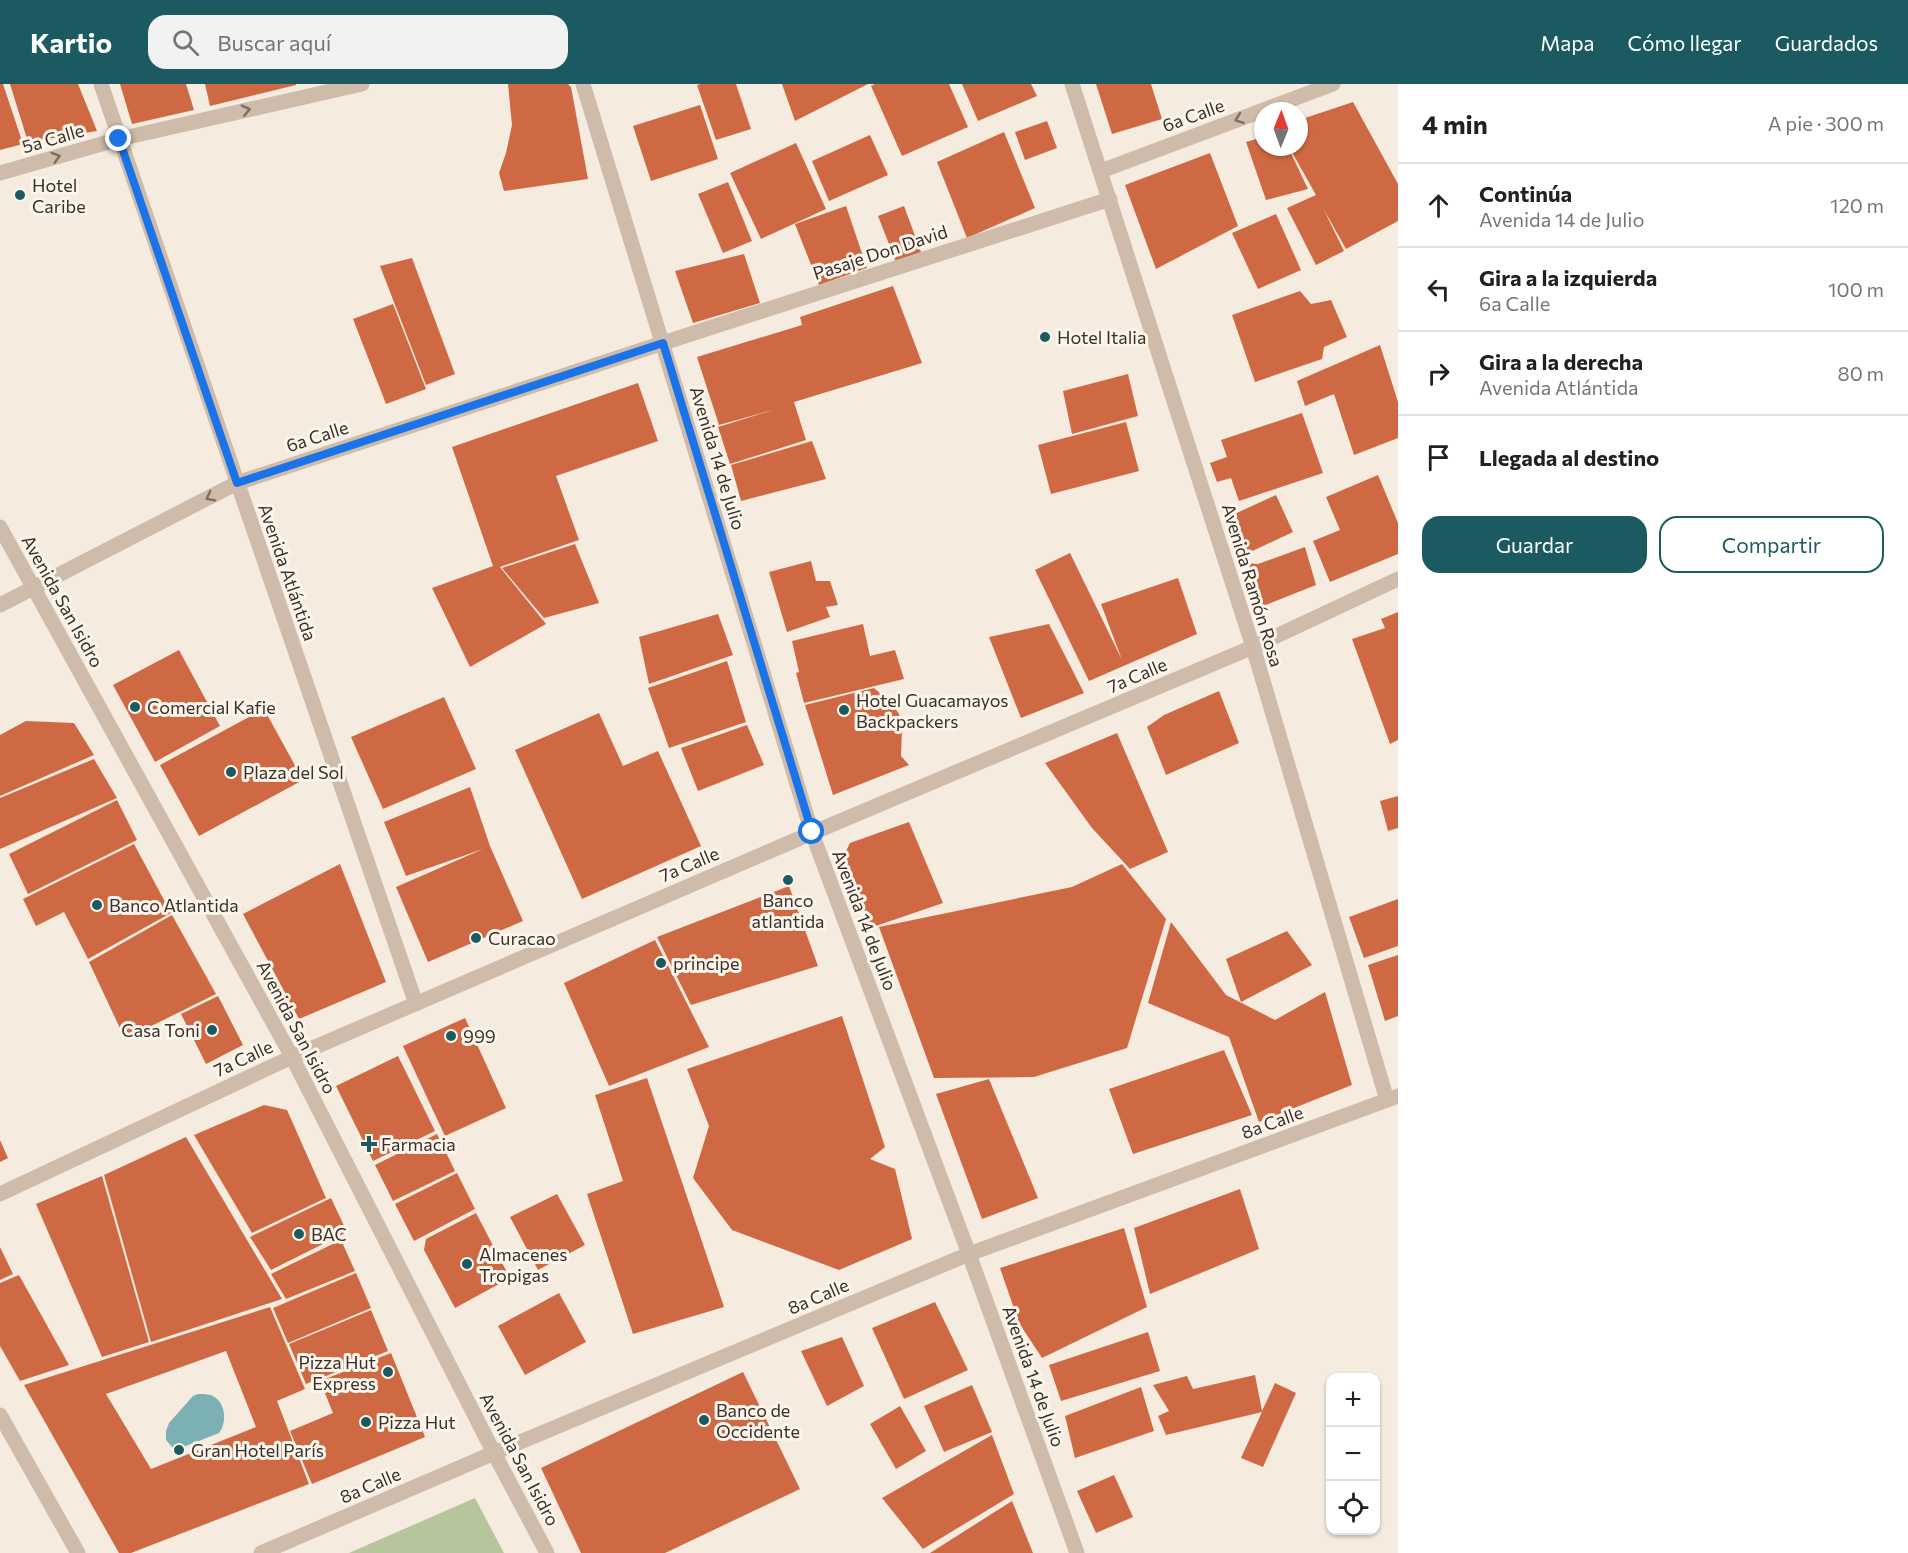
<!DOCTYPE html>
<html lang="es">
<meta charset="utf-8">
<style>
body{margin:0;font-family:Commissioner,sans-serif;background:#f2f2f2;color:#202124}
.controls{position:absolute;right:18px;bottom:18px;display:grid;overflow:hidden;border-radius:12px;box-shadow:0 2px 4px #0004}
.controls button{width:54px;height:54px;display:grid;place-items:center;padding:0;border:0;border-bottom:2px solid #e0e0e0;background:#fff;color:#202124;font:30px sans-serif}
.compass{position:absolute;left:1254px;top:18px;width:54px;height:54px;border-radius:50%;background:#fff;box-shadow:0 2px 4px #0004;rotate:1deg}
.stop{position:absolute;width:18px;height:18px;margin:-14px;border:4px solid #1a73e8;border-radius:50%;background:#fff}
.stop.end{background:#1a73e8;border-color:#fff;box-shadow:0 2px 6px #0008}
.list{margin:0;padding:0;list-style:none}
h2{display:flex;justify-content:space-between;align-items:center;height:78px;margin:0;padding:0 24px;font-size:26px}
h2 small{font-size:20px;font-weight:400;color:#757577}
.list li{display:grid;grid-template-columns:39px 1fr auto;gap:18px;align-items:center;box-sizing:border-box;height:84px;padding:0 24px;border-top:2px solid #e0e0e0}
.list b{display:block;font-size:22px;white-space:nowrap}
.list p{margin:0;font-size:20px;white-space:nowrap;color:#757577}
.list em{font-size:20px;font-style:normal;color:#757577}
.actions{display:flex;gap:12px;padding:18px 24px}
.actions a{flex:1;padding:14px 0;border:2px solid #1b5a60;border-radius:18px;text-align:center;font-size:21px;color:#1b5a60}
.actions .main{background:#1b5a60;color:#fff}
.icon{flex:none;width:33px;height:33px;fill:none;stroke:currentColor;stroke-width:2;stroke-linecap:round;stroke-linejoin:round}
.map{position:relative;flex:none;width:1398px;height:1469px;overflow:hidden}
header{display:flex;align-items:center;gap:36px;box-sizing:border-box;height:84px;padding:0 30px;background:#1b5a60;color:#fff}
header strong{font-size:28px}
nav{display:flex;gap:33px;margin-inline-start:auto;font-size:21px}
.search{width:420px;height:54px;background:#f2f2f2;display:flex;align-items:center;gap:15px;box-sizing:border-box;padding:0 21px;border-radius:18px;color:#757577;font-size:22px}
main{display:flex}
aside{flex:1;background:#fff}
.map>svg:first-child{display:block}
.green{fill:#b7c59d}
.water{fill:#7bb0b4}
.building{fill:#cf6943;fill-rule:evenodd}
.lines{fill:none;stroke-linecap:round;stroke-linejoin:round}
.service{stroke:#cebba9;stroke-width:15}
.minor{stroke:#cebba9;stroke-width:15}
.tertiary{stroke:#cebba9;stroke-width:15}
.oneway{stroke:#7d6e63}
.route{stroke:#1a73e8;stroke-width:8}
.poi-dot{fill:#1b5a60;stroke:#fbf5ec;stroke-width:2}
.labels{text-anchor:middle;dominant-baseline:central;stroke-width:6;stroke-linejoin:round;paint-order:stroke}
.street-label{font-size:18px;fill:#3b2f29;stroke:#fbf5ec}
.poi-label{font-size:18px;fill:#3b2f29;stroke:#fbf5ec;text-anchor:start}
</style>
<header>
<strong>Kartio</strong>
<div class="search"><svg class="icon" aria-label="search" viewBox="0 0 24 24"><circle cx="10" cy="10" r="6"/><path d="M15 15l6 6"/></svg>Buscar aquí</div>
<nav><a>Mapa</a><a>Cómo llegar</a><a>Guardados</a></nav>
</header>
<main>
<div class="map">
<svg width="1398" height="1469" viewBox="0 0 1398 1469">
<rect width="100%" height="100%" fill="#f5ebdf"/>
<polygon class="green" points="475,1414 504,1469 349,1469"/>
<path class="water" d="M198,1310C202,1310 209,1310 213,1312C226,1319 227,1339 219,1349L181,1364H173L166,1356V1347L169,1339L193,1312Z"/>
<g class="building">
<polygon points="0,0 3,0 23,60 0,66"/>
<polygon points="10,0 78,0 97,47 28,58"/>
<polygon points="120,0 186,0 194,26 132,40"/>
<polygon points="205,0 296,0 296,1 210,22"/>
<polygon points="508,0 568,0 571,3 588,95 504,107 499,89 506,69 512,41"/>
<polygon points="701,0 736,0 751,45 716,56 697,1"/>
<polygon points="782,0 868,0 795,37"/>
<polygon points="875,0 949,0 968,43 902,72 871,2"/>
<polygon points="962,0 1031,0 1037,12 978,37"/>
<polygon points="1096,0 1151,0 1162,35 1112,50"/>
<polygon points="1353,18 1398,100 1398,137 1346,165 1323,124 1344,167 1316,181 1287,124 1316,111 1289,63 1299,63 1299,36"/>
<polygon points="700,21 718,75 651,97 633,42"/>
<polygon points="1047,37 1057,64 1025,76 1015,48"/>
<polygon points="1004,48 1035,124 967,154 937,78"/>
<polygon points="870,51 888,91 829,117 812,77"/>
<polygon points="1263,53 1263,63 1288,63 1308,105 1266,116 1246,58"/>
<polygon points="796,59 826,125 761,155 730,89"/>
<polygon points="1210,69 1238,142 1156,185 1125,101"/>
<polygon points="728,98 752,157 723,169 698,110"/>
<polygon points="846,122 867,184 819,201 795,140"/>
<polygon points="904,122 921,168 896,178 878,132"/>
<polygon points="1276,130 1301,186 1258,205 1232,149"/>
<polygon points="744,170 760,219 693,239 675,187"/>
<polygon points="412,174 455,290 426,301 380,182"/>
<polygon points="893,202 922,279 794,318 806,356 730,380 718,343 773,326 719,341 697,273 802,241 800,233"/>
<polygon points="1300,207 1311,220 1331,216 1347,253 1324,263 1322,275 1255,298 1232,231"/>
<polygon points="393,220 426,305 386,320 353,235"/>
<polygon points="1380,261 1398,318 1398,354 1354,371 1334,310 1305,322 1297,297"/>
<polygon points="1128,290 1138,332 1072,350 1063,307"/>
<polygon points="638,299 658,357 556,392 579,456 500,483 546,540 470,583 432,504 493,482 452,363"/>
<polygon points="1302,329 1323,389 1239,417 1231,394 1217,398 1210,379 1227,373 1221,356"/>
<polygon points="1126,338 1139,387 1051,410 1038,361"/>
<polygon points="812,357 826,395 741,417 731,381"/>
<polygon points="1378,391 1398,439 1398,470 1330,498 1313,457 1340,446 1326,413"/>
<polygon points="1276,411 1293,448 1246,470 1228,433"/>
<polygon points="575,460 599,519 544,534 502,484"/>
<polygon points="1305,463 1316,501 1263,522 1248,479 1258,480"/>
<polygon points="1070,469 1122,576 1101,520 1178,494 1197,550 1089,597 1035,486"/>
<polygon points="811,477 816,497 830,497 838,521 826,523 830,533 787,548 769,488"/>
<polygon points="1398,528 1398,656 1390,660 1352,555 1385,544 1381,535"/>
<polygon points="718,530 733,571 649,600 639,553"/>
<polygon points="863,540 870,572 895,566 904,595 804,619 796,589 799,588 792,557"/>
<polygon points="1049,540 1084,609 1021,634 989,553"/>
<polygon points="179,566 220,642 155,678 113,601"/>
<polygon points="727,577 746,638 669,664 648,604"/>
<polygon points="874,604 892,620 899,630 902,645 901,672 909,681 833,711 805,621"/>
<polygon points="1219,607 1239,659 1166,691 1147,643 1164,631"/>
<polygon points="444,613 476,685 383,725 351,653"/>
<polygon points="264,625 303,696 199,752 160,681"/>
<polygon points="599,629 623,682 658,667 701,762 582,815 515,666"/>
<polygon points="26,637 74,639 94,671 0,712 0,651"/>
<polygon points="747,641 764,681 698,707 681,664"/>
<polygon points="1117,649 1168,768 1130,785 1092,744 1045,679"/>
<polygon points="94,675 117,714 0,765 0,714"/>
<polygon points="470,703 490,762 523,837 428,878 396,803 483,765 406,792 384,738"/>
<polygon points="1398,712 1398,744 1388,747 1380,717"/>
<polygon points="117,716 137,756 28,810 9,770"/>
<polygon points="909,738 943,819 870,844 842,775 850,759"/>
<polygon points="134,760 171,829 88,875 64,828 36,842 23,815"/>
<polygon points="340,780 386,898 299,935 243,830"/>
<polygon points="1122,780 1166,835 1127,964 1034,993 934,994 879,843 1072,803"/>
<polygon points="789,802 818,882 691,921 657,853"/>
<polygon points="1398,815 1398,862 1364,874 1349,833"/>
<polygon points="172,831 216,910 125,955 89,878"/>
<polygon points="1171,838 1226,911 1275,936 1325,908 1352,1001 1259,1038 1229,953 1148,919"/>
<polygon points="1287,847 1312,881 1241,918 1226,875"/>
<polygon points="655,856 709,963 609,1002 564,899"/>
<polygon points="1398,871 1398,932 1385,937 1368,881"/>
<polygon points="218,912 243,961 206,980 181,930"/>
<polygon points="842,932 885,1063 870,1075 895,1085 912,1155 839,1186 732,1146 693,1094 709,1042 687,985"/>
<polygon points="465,934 506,1024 445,1052 403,962"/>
<polygon points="1224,966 1252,1031 1133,1070 1109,1005"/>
<polygon points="398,972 435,1047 373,1077 336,1002"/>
<polygon points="647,994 724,1223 633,1250 587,1110 623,1097 595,1011"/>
<polygon points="989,995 1038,1114 982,1135 936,1010"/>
<polygon points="264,1021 287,1026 326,1114 252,1149 194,1051"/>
<polygon points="437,1050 455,1087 393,1117 375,1081"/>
<polygon points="186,1053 282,1215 151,1258 104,1091"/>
<polygon points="0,1056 8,1074 0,1078"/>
<polygon points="457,1089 475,1125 414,1157 395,1120"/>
<polygon points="102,1092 149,1258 102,1273 36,1120"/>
<polygon points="1240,1105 1259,1165 1150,1210 1134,1144"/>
<polygon points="557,1110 585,1161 538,1186 510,1133"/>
<polygon points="331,1114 347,1148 271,1186 250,1153"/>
<polygon points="476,1129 510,1194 455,1224 424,1166 426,1155"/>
<polygon points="1124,1144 1147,1223 1042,1274 1019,1239 1000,1184"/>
<polygon points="341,1156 355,1187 286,1215 271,1190"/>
<polygon points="0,1163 13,1190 0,1196"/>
<polygon points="356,1189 371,1224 288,1259 273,1224"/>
<polygon points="19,1191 69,1281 20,1297 0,1262 0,1199"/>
<polygon points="559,1209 586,1258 525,1291 498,1242"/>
<polygon points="935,1218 968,1286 904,1315 872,1244"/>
<path d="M270,1223L305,1305L277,1317L309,1400L131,1469H119L24,1301ZM226,1267L256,1343L151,1385L106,1310Z"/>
<polygon points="371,1226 388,1267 306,1300 289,1260"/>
<polygon points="1148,1248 1160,1287 1061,1317 1049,1281"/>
<polygon points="842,1253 864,1302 827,1322 801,1267"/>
<polygon points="391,1269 425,1353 312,1400 290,1347 333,1329 320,1297"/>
<polygon points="743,1288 800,1405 665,1469 581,1469 541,1384"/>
<polygon points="1255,1291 1262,1327 1275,1299 1296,1309 1263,1383 1241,1374 1262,1328 1166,1351 1158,1332 1169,1327 1153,1301 1187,1292 1193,1305"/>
<polygon points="972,1301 992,1348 944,1368 924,1322"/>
<polygon points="1141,1303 1154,1347 1075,1374 1065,1332"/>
<polygon points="900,1322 926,1367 896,1385 870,1340"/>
<polygon points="992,1351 1014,1410 923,1465 882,1414"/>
<polygon points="1114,1391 1133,1433 1096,1449 1077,1407"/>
<polygon points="1012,1417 1033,1469 930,1469"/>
</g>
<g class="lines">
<polyline class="service" points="663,259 1110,115"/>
<g class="minor">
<polyline points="101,0 416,920"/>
<polyline points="1072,0 1253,563 1387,1016"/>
<polyline points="1101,87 1333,0"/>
<polyline points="0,89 119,55 362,0"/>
<polyline points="0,521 237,399 663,259"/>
<polyline points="0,1110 292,973 812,749 1253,563 1398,495"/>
<polyline points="969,1170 1398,1012"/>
<polyline points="0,1331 78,1469"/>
</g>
<g class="tertiary">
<polyline points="583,0 812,749 969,1170 1077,1469"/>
<polyline points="0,443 292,973 494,1369 547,1469"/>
<polyline points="261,1469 494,1369 969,1170"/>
</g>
</g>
<defs><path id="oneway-chevron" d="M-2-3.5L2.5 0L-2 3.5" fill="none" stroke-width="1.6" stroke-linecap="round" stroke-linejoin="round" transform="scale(1.5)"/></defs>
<g class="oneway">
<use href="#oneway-chevron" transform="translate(246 26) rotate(-13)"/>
<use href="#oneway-chevron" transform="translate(1239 35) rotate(160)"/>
<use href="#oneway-chevron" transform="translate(56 73) rotate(-16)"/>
<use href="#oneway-chevron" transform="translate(210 413) rotate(153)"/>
</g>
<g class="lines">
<polyline class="route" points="119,55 237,399 663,259 812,748"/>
</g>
<g class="poi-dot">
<circle cx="20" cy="111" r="6"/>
<circle cx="1045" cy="253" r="6"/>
<circle cx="135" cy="623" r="6"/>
<circle cx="844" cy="626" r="6"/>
<circle cx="231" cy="688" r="6"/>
<circle cx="788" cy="796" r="6"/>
<circle cx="97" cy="821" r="6"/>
<circle cx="476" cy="854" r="6"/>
<circle cx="661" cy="879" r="6"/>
<circle cx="212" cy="946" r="6"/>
<circle cx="451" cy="952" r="6"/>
<path d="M366 1051h6v6h6v6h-6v6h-6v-6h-6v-6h6z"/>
<circle cx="299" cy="1150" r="6"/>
<circle cx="467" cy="1180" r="6"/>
<circle cx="388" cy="1288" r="6"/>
<circle cx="704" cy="1336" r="6"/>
<circle cx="366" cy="1338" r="6"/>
<circle cx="179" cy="1366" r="6"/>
</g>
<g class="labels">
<g class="street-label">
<text transform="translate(1193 31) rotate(-20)">6a Calle</text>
<text transform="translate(53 54) rotate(-16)">5a Calle</text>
<text transform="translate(880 168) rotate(-18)">Pasaje Don David</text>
<text transform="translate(317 352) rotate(-18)">6a Calle</text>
<text transform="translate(718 374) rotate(73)">Avenida 14 de Julio</text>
<text transform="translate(288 488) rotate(71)">Avenida Atlántida</text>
<text transform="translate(1253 501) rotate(73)">Avenida Ramón Rosa</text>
<text transform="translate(63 517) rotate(61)">Avenida San Isidro</text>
<text transform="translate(1137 591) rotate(-23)">7a Calle</text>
<text transform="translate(689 780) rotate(-23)">7a Calle</text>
<text transform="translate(865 836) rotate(69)">Avenida 14 de Julio</text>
<text transform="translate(297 943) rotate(62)">Avenida San Isidro</text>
<text transform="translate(243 974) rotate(-25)">7a Calle</text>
<text transform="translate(1272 1038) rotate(-20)">8a Calle</text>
<text transform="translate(818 1212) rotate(-23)">8a Calle</text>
<text transform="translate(1034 1292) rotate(70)">Avenida 14 de Julio</text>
<text transform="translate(520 1375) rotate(62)">Avenida San Isidro</text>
<text transform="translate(370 1401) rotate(-23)">8a Calle</text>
</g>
<g class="poi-label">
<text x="32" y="101">Hotel<tspan x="32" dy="21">Caribe</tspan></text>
<text x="1057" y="253">Hotel Italia</text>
<text x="856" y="616">Hotel Guacamayos<tspan x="856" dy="21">Backpackers</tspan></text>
<text x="147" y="623">Comercial Kafie</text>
<text x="243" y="688">Plaza del Sol</text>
<text x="788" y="816" text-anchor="middle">Banco<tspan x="788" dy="21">atlantida</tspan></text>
<text x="109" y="821">Banco Atlantida</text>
<text x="488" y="854">Curacao</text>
<text x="673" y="879">principe</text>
<text x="200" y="946" text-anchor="end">Casa Toni</text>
<text x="463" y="952">999</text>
<text x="381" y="1060">Farmacia</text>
<text x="311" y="1150">BAC</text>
<text x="479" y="1170">Almacenes<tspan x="479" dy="21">Tropigas</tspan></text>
<text x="376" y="1278" text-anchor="end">Pizza Hut<tspan x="376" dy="21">Express</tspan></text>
<text x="716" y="1326">Banco de<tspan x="716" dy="21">Occidente</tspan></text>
<text x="378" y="1338">Pizza Hut</text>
<text x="191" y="1366">Gran Hotel París</text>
</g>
</g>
</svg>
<div class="controls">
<button>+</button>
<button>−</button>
<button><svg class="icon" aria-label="locate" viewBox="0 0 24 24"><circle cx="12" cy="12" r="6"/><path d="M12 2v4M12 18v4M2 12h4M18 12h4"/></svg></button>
</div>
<svg class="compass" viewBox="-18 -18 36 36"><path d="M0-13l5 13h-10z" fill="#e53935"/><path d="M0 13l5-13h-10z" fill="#757577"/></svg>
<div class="stop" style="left:812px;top:748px"></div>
<div class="stop end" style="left:119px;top:55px"></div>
</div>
<aside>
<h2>4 min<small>A pie · 300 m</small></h2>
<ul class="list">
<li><svg class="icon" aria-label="ahead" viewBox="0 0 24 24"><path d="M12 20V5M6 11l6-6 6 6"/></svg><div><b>Continúa</b><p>Avenida 14 de Julio</p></div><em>120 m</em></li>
<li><svg class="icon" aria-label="left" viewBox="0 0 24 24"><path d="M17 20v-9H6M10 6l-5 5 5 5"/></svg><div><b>Gira a la izquierda</b><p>6a Calle</p></div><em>100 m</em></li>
<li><svg class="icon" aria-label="right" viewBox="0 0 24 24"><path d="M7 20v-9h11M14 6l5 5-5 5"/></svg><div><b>Gira a la derecha</b><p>Avenida Atlántida</p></div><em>80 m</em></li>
<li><svg class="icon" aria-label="arrive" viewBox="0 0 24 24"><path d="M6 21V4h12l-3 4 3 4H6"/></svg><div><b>Llegada al destino</b></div></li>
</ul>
<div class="actions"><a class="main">Guardar</a><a>Compartir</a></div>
</aside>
</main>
